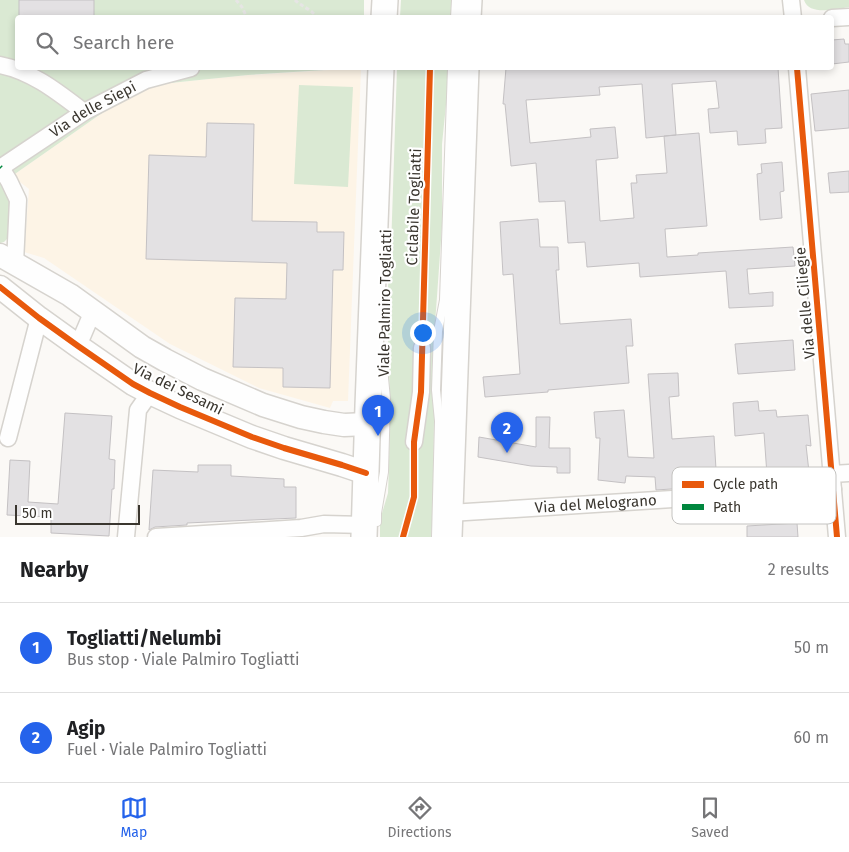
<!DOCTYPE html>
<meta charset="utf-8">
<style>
body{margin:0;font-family:"Fira Sans",sans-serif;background:#f2f2f2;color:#202124}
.scale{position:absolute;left:15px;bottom:12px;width:125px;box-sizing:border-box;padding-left:5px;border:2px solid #3a362f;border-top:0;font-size:14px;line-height:18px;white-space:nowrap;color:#3a362f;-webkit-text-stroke:4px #fff;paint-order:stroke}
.you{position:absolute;left:422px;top:332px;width:18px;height:18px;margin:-12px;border:4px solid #fff;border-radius:50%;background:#1a73e8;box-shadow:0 0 0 8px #1a73e833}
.badge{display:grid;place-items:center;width:32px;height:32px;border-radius:50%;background:#2563eb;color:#fff;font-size:16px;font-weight:700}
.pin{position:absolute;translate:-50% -41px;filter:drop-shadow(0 1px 2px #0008)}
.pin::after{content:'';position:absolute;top:26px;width:18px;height:15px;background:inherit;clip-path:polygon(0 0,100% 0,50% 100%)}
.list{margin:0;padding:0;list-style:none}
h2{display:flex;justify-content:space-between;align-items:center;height:65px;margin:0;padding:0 20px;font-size:21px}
h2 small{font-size:16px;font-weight:400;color:#757577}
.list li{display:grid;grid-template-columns:32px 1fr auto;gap:15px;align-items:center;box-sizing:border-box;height:90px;padding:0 20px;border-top:1px solid #e0e0e0}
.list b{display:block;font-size:19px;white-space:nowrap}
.list p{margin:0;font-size:16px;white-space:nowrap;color:#757577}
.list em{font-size:16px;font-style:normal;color:#757577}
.icon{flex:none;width:28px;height:28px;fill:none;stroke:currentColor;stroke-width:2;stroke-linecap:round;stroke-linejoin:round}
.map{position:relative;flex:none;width:849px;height:537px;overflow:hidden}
.search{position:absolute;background:#fff;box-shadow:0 2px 8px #0003;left:15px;right:15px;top:15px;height:55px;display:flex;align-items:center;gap:12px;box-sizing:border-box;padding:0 18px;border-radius:5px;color:#757577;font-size:19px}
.sheet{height:245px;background:#fff}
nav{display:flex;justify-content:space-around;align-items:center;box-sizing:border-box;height:70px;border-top:1px solid #e0e0e0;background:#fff;font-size:14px;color:#757577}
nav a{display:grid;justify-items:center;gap:2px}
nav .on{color:#2563eb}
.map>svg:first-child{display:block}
.built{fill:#fdf4e6}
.green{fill:#dae9d3}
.building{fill:#e3e1e3;stroke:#c4c1c3}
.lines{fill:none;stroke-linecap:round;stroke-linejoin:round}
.lane-casing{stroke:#d6d3ce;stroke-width:10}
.street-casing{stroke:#d6d3ce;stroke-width:19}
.secondary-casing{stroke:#d6d3ce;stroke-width:25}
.primary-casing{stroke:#d6d3ce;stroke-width:28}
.path{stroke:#e6e5e4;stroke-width:3;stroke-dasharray:4 2.5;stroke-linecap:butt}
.lane{stroke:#fefefe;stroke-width:8}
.street{stroke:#fefefe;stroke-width:16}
.secondary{stroke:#fefefe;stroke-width:22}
.primary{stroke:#fefefe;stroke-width:25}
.quiet{stroke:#00873e;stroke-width:5;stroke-dasharray:10 5;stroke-linecap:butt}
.cycleway-casing{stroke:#fff;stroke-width:9}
.cycleway{stroke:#e8590c;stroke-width:6}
.labels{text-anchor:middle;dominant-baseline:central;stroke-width:4.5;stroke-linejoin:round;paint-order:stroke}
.street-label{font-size:15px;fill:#3a362f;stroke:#fff}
.key{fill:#fff;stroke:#c4c3c1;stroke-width:1}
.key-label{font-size:14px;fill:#3a362f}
</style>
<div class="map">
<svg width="849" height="537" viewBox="0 0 849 537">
<rect width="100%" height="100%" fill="#fbf9f6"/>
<polygon class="built" points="361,68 348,401 333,401 330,408 259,388 170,344 44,258 24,252 29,189 12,176 115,104 151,85 248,75"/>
<g class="green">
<polygon points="0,0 364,0 364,17 18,18 18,68 356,68 248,75 151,85 115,104 12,176 0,178"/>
<polygon points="401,0 452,0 451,17 400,17"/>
<path d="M804,0H849V7C835,9 809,16 804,0Z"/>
<polygon points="397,68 449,68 448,85 442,144 442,226 435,324 433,513 431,537 380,537 380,520 388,493 389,463 390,407 387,301 391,248"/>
<polygon points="299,85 353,87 348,187 294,184"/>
<polygon points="0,182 10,201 7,239 4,242 0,243"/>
</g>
<g class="building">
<rect x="19" y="0" width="75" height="18"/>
<polygon points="844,39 845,44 849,44 849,62 832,64 832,40"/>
<polygon points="506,68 778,68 782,128 765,129 766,143 738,145 737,131 710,133 708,109 719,108 716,81 672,84 676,135 646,138 642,84 599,87 600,95 526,100 530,143 591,137 590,129 615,127 618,158 596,160 600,221 634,218 631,183 637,183 636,175 667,173 664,136 699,133 707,226 665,229 667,257 698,255 698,253 793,247 795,266 747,269 749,294 773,292 773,306 729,308 726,271 640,277 639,263 587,267 585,242 568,243 565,201 539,202 536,163 511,166 505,104 503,104"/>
<polygon points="849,90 849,128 815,131 811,94"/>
<polygon points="207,123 254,124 252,221 317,222 317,232 344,232 343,270 333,270 330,388 283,387 283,368 233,367 235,298 286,299 287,263 146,259 149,155 206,157"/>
<polygon points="782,162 784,191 780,192 782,218 760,220 757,174 762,173 761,164"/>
<polygon points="849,171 849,192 830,193 828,173"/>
<polygon points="538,219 540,247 558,247 559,270 556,270 560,324 631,319 633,346 626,346 629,383 548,390 548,392 485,397 483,377 520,374 513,274 503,275 500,222"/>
<polygon points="793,340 795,370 738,374 735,344"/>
<polygon points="678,373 679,396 669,397 672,439 714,436 717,486 656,490 655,477 626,476 625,483 598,480 600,438 596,438 594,412 624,410 628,457 654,458 648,374"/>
<polygon points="758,401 759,411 776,410 777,417 808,415 811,446 806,445 809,472 767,475 764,433 735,436 733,403"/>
<polygon points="65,413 112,416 109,459 115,460 114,489 112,489 109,536 51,533 51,517 7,515 10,460 30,461 28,502 58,504"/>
<polygon points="536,417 550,417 549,448 570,448 570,473 557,473 557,467 531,466 478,457 479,437 536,447"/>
<polygon points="198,465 231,465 231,476 284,479 284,487 296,487 296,518 187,523 187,525 155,527 149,530 153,470 198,472"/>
<polygon points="797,523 798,537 747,537 747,526"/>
</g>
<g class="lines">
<defs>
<g id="lane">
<polyline points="455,18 456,0"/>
<polyline points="377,522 377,513 384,472 386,399 382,357"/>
<polyline points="436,537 439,421 436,390 438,331 444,300 452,68"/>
</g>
<g id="street">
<polyline points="791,0 793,18"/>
<polyline points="832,18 849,17"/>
<path d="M0,65C32,71 59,93 84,112"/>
<polyline points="797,68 837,537"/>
<path id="s1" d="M0,168L84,112L146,80L191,68"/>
<polyline points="1,168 9,181 18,200 15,263"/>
<polyline points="78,346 93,311"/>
<polyline points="8,438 39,318"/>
<polyline points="414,442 421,392 422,348"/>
<polyline points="832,474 849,473"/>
<path id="s2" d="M450,513L833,489"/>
<polyline points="126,537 138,410 150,393"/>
<polyline points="156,537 301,528 324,524 365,525"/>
</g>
<g id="secondary">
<polyline points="0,255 70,295 142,347 165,360 202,379 263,405 301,417 324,422 344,425 367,424"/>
<polyline points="0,287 39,318 78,346 133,384 150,393 180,407 252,437 284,448 342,465 366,473"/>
</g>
<g id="primary">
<polyline points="384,18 385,0"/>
<polyline points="468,18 469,0"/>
<polyline points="364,537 368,406 381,68"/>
<polyline points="449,537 466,68"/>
</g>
</defs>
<use href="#lane" class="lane-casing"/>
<use href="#street" class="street-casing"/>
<use href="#secondary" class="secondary-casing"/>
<use href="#primary" class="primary-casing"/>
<g class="path">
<polyline points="236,0 242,7 247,18"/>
<path d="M295,0C302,7 313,10 317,18"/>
<polyline points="426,18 433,18"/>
</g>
<use href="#lane" class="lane"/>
<use href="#street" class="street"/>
<use href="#secondary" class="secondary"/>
<use href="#primary" class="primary"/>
<polyline class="quiet" points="0,167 1,168"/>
<defs>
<g id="cycleway">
<polyline points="797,68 837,537"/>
<polyline points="0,287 39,318 78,346 133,384 150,393 180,407 252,437 284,448 342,465 366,473"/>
<polyline points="403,537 414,497 414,442 421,392 430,68"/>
</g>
</defs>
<use href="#cycleway" class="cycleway-casing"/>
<use href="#cycleway" class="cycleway"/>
</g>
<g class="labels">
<g class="street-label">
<text stroke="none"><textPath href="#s1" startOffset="110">Via delle Siepi</textPath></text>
<text transform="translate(414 207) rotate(-88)">Ciclabile Togliatti</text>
<text transform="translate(385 303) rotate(-89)">Viale Palmiro Togliatti</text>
<text transform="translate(805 303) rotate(-95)">Via delle Ciliegie</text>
<text transform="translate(178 389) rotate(26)">Via dei Sesami</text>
<text stroke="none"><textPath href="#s2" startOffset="146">Via del Melograno</textPath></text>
</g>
</g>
<rect x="672" y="467" width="164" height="57" rx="8" class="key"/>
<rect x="682" y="481" width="22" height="7" fill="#e8590c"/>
<rect x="682" y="504" width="22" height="6" fill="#00873e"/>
<g class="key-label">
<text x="713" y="489">Cycle path</text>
<text x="713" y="512">Path</text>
</g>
</svg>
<div class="scale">50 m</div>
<div class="you"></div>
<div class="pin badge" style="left:378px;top:436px">1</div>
<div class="pin badge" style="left:507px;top:453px">2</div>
<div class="search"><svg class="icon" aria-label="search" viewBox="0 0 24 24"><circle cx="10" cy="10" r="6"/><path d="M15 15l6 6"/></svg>Search here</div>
</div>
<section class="sheet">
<h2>Nearby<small>2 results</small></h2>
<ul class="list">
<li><span class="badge">1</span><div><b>Togliatti/Nelumbi</b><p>Bus stop · Viale Palmiro Togliatti</p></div><em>50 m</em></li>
<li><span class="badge">2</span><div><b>Agip</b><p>Fuel · Viale Palmiro Togliatti</p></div><em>60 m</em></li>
</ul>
</section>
<nav>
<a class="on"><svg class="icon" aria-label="map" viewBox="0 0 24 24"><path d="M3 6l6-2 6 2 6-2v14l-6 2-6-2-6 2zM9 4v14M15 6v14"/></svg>Map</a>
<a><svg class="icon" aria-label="directions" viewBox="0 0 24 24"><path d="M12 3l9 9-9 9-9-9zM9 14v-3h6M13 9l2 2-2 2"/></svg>Directions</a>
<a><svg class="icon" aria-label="saved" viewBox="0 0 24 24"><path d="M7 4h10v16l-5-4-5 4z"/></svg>Saved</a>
</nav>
